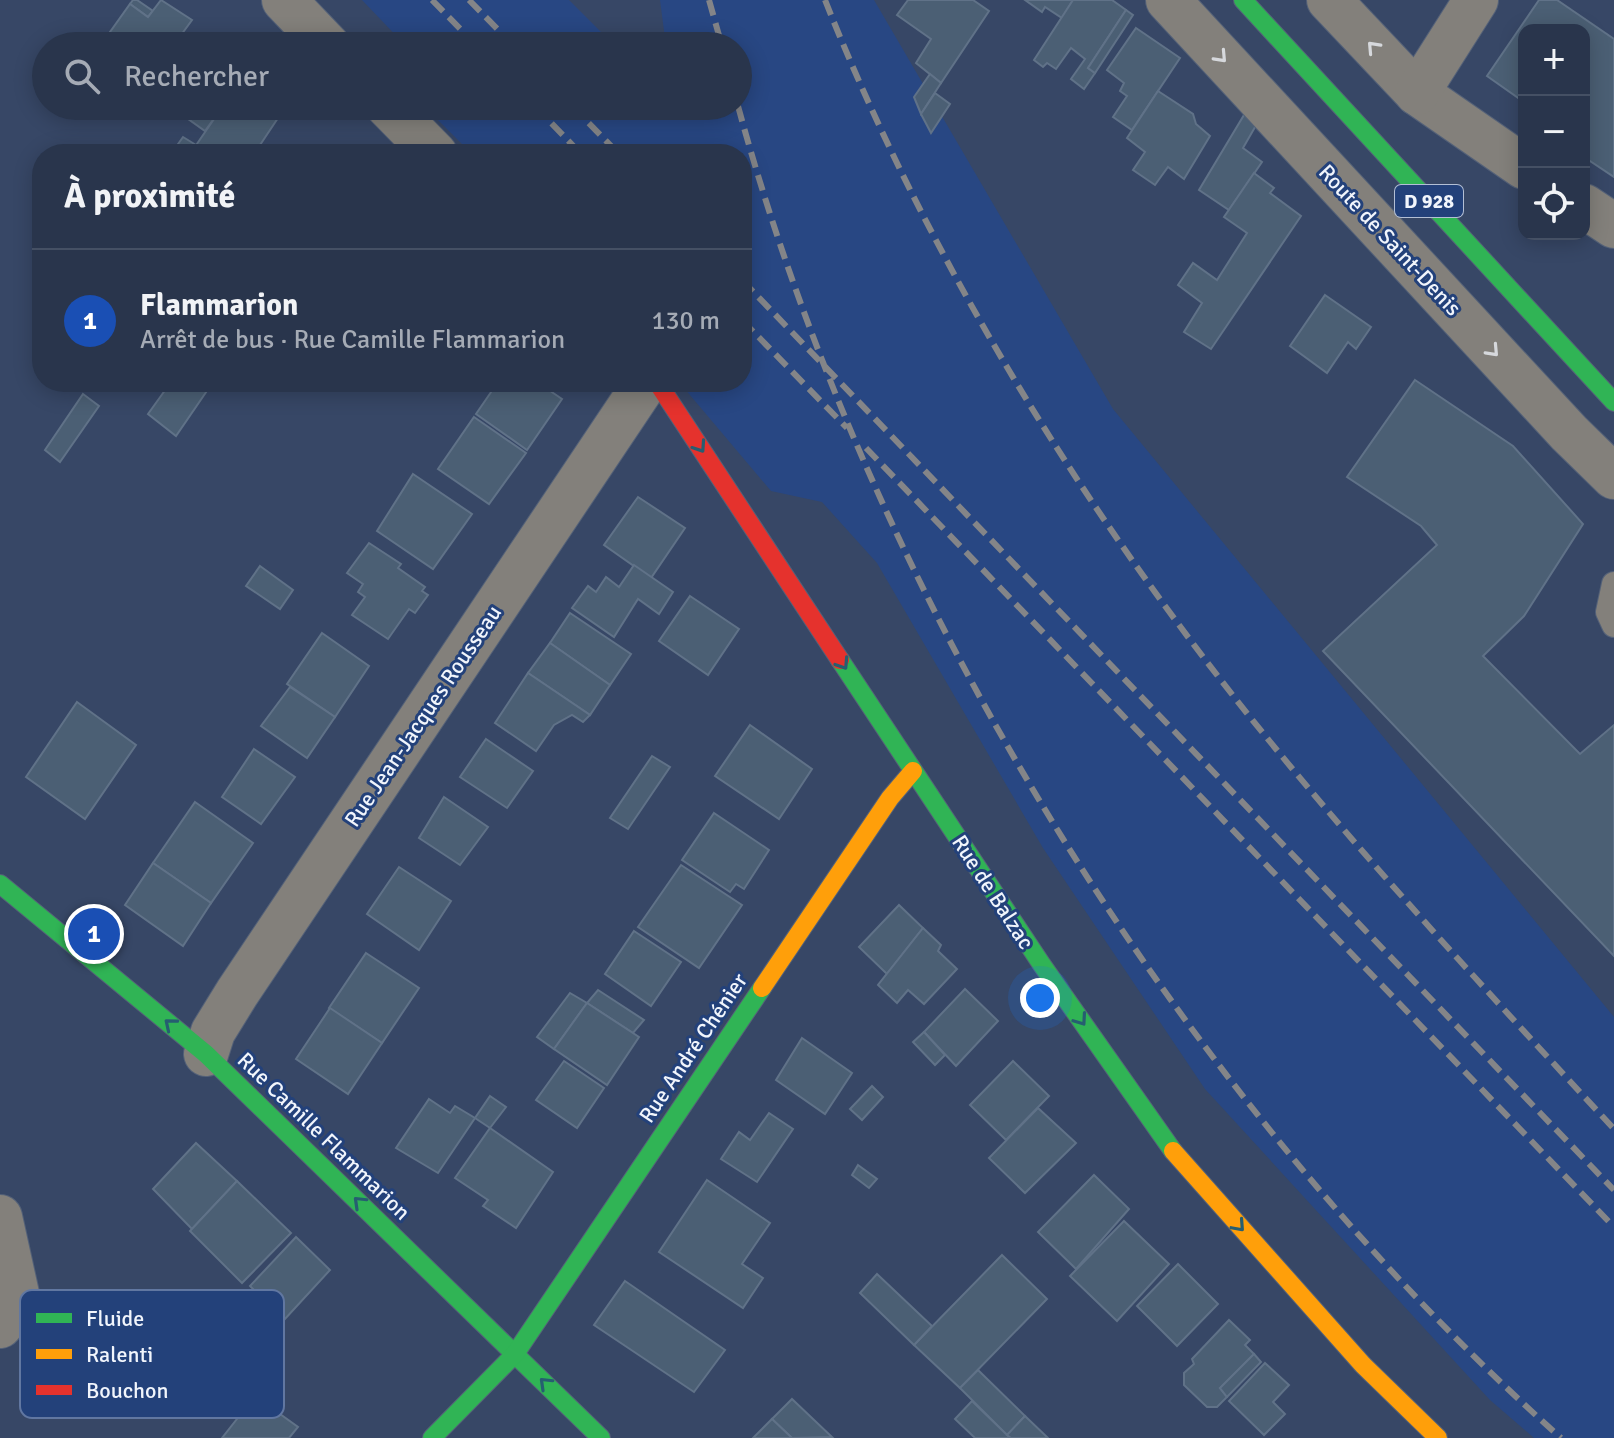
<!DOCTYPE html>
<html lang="fr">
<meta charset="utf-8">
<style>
body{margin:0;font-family:Signika,sans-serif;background:#313d53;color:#f1f3f6}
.controls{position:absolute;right:24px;top:24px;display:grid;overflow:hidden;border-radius:16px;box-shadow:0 4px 20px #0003}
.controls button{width:72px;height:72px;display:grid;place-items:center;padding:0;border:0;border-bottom:2px solid #455064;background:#29354c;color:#f1f3f6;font:40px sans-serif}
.you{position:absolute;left:1040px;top:998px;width:28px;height:28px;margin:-20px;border:6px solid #fff;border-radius:50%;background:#1a73e8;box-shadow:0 0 0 12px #1a73e833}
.badge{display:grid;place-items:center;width:52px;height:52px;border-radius:50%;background:#e797bd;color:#fff;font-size:26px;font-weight:700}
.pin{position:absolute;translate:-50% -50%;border:4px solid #fff;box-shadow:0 2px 8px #0006}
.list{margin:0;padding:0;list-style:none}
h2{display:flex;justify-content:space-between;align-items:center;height:104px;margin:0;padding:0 32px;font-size:34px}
h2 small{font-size:26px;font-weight:400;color:#a5abb5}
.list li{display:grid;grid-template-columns:52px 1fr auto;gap:24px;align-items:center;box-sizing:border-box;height:144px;padding:0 32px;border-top:2px solid #455064}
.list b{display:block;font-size:30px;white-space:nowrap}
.list p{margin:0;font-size:26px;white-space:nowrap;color:#a5abb5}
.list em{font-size:26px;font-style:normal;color:#a5abb5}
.icon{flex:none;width:44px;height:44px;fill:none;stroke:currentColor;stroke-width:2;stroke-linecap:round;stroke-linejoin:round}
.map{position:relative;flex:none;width:1614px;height:1438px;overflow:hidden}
.search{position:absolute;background:#29354c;box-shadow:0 4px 20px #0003;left:32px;top:32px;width:720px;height:88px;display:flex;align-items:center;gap:20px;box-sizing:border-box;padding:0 28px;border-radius:44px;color:#a5abb5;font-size:30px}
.panel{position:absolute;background:#29354c;box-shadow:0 4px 20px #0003;left:32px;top:144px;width:720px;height:248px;border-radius:32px}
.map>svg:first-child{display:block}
.built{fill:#284783}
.building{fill:#4b5f74;stroke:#607288;stroke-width:2}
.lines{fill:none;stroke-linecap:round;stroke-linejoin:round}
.lane-casing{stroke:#546178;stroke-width:26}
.street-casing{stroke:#546178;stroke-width:46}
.fast-casing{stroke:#546178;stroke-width:20}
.slow-casing{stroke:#546178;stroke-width:20}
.jam-casing{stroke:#546178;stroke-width:20}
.lane{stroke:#83807b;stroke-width:24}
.street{stroke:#83807b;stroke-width:44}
.fast{stroke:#30b455;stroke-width:18}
.slow{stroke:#ff9f0a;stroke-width:18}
.jam{stroke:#e5322d;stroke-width:18}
.rail{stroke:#848588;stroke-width:6;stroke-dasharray:16 8;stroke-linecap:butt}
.oneway{stroke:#d6d8dc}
.oneway2{stroke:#265e71}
.labels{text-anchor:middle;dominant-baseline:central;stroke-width:6;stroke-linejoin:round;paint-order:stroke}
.shield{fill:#23417a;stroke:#b3bfd5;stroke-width:2}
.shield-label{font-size:20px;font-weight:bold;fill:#f1f5fc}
.street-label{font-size:22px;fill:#f1f5fc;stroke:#23417a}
.key{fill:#23417a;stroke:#6177a1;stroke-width:2}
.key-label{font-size:22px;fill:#f1f5fc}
</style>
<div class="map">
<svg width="1614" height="1438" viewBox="0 0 1614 1438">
<rect width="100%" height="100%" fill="#374766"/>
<g class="built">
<polygon points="362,0 569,0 615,46 406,46"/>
<polygon points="660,0 874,0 1113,409 1614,1017 1614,1438 1534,1438 1490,1400 1205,1089 1043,848 877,563 822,502 771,491 679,382 742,382 742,154 472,154 424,106 738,106 738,46 666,46"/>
</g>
<g class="building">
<polygon points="133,0 137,0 153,11 148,17 130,4"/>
<polygon points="161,0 192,20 173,46 100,46 130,4 148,17"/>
<polygon points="908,0 973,0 989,11 941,83 916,63 931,39 897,15"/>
<polygon points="1025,0 1073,0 1062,18 1045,7 1042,12"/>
<polygon points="1073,0 1112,0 1126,10 1088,68 1095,73 1084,89 1071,79 1085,59 1071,48 1056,69 1047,63 1043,67 1034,60"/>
<polygon points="1539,0 1557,0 1614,39 1614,177 1584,157 1584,30 1524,30 1524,102 1487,76"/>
<polygon points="1126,10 1133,15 1095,73 1088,68"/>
<polygon points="1136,28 1180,58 1132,130 1113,117 1127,96 1120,91 1124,83 1107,70"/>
<polygon points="930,74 941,83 921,114 914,97"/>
<polygon points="1158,91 1193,114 1196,124 1210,136 1184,179 1168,167 1155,185 1133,170 1145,152 1127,138"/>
<polygon points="935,93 950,104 931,133 921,114"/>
<polygon points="170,106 223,106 205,131"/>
<polygon points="223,106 286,106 254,154 237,154 230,149 226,154 190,154"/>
<polygon points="1247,110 1258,122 1243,148 1262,162 1229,210 1199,190"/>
<polygon points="183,137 196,145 190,154 171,154"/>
<polygon points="1254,173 1274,188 1270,193 1301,216 1211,349 1184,332 1202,303 1178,285 1193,263 1217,280 1247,233 1224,217"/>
<polygon points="1325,295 1371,327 1356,349 1348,342 1327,373 1290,346"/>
<polygon points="1415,380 1513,446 1583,524 1524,616 1483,656 1580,754 1614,725 1614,956 1323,651 1437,545 1421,526 1347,477"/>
<polygon points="171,382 213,382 176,436 148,414"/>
<polygon points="498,382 537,382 562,399 527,450 476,414"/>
<polygon points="83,394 99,406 60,462 45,450"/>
<polygon points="474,417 526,453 489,504 438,469"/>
<polygon points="413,474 472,514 433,569 377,531"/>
<polygon points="638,497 685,528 651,578 604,545"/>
<polygon points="369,543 401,564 398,568 425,587 422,591 428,595 415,613 409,609 388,639 352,615 365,597 358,592 363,584 347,573"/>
<polygon points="634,565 673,592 659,614 638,599 614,637 572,608 588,586 596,592 606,577 619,587"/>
<polygon points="260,566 293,590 280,609 246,586"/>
<polygon points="690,596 739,629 708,675 659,641"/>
<polygon points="570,613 631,654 610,685 550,643"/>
<polygon points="322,633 369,666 335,717 287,684"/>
<polygon points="550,643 610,685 590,715 528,673"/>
<polygon points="528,673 590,715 583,722 572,715 554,725 536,751 495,723"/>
<polygon points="290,687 335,717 307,758 261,726"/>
<polygon points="77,702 136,745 85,819 26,777"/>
<polygon points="750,725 812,769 779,819 715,776"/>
<polygon points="486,739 533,771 507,808 460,777"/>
<polygon points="254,749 295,777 261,824 222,797"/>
<polygon points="652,756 670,767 628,829 610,818"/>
<polygon points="444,797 488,827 460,865 419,838"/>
<polygon points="195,802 253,843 211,903 153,863"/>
<polygon points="714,813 769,850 744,889 736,884 730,892 682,860"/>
<polygon points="153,863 211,903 183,946 125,905"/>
<polygon points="681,865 742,905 699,968 638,927"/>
<polygon points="399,867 451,901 419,950 367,914"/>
<polygon points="899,905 923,928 887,974 859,947"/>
<polygon points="923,928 941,945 938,951 957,969 924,1004 908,990 897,1003 878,985"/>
<polygon points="634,931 681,962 651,1006 605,974"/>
<polygon points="366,953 419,988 382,1043 329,1008"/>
<polygon points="965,989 998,1021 956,1066 924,1032"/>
<polygon points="598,990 644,1020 633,1033 587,1003"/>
<polygon points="570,993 587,1003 554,1049 537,1037"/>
<polygon points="587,1003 639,1037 607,1085 554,1049"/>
<polygon points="330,1008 382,1043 348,1094 296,1059"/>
<polygon points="924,1032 945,1055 935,1065 913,1042"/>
<polygon points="802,1038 852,1073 825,1114 776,1080"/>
<polygon points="564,1061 604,1088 577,1128 536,1100"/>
<polygon points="1013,1061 1049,1096 1006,1140 970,1105"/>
<polygon points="872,1086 883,1097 862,1120 850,1109"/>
<polygon points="490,1096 506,1107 490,1128 475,1118"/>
<polygon points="429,1099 450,1113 455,1106 475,1118 438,1173 396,1148"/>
<polygon points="1038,1108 1076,1143 1025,1193 989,1158"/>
<polygon points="769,1113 793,1129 757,1182 721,1159 739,1132 750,1140"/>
<polygon points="490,1128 553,1172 516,1228 483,1206 488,1200 455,1178"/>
<polygon points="196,1143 237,1181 192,1229 153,1189"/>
<polygon points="858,1165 877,1179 869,1188 852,1175"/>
<polygon points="1094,1175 1129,1209 1076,1269 1038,1232"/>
<polygon points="707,1180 770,1223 742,1264 763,1278 743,1308 659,1252"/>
<polygon points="237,1181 291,1233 242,1283 190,1231"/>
<polygon points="1124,1221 1169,1264 1117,1321 1070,1276"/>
<polygon points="296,1237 330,1270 284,1320 250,1286"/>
<polygon points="1002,1255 1047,1299 960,1388 914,1345"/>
<polygon points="1178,1264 1218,1304 1177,1346 1137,1306"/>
<polygon points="877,1274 932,1326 914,1345 860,1293"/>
<polygon points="625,1281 725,1350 694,1392 594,1325"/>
<polygon points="1229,1320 1250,1340 1245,1345 1254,1354 1220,1388 1227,1397 1217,1407 1207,1407 1184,1385 1184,1373 1194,1364 1192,1359"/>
<polygon points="1254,1354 1261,1362 1227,1397 1220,1388"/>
<polygon points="1265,1363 1289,1385 1273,1402 1285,1414 1264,1435 1229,1401"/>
<polygon points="978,1370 1025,1416 1007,1435 960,1388"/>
<polygon points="255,1396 298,1427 289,1438 222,1438"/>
<polygon points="792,1399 832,1437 792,1438 772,1419"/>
<polygon points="972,1401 1007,1435 1011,1438 975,1438 955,1419"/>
<polygon points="1025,1416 1048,1438 1011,1438 1007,1435"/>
<polygon points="772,1419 792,1438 753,1438"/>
</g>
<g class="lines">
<defs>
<polyline id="lane" points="1614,584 1608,612 1614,625"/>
<g id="street">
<polyline points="284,0 328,46"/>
<polyline points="1168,0 1569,433 1614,477"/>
<polyline points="1329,0 1417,93 1524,167"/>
<polyline points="1417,93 1476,0"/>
<polyline points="388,106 435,154"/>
<polyline points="1584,206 1614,226"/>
<polyline points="206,1054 213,1032 237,993 646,382"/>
<polyline points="0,1217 19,1303 0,1326"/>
</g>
<g id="fast">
<polyline points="1243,0 1614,402"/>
<polyline points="840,660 1042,965 1173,1151"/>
<polyline points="0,884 206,1054 601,1438"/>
<polyline points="432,1438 515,1354 762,988"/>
</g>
<g id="slow">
<polyline points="762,988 890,798 913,771"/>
<polyline points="1173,1151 1363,1365 1438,1438"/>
</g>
<polyline id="jam" points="657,382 840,660"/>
</defs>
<use href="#lane" class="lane-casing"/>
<use href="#street" class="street-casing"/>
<use href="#fast" class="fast-casing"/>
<use href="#slow" class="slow-casing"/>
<use href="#jam" class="jam-casing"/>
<use href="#lane" class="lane"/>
<use href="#street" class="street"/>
<use href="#fast" class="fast"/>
<use href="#slow" class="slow"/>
<use href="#jam" class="jam"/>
<g class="rail">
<polyline points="432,0 477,46"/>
<polyline points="469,0 514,46"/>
<polyline points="709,0 722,46"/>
<path d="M825,0C931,266 1087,517 1267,738C1377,873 1496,1001 1614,1129"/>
<polyline points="535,106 581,154"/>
<polyline points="572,106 619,154"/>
<path d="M738,106C872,599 1180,1097 1561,1438"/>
<polyline points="742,280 1614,1190"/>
<polyline points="742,320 847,428"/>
<polyline points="866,448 1614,1227"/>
</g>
</g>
<defs><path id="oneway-chevron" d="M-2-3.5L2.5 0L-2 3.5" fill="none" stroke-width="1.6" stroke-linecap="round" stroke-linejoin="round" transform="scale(2)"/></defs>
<g class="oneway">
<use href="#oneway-chevron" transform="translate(1373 47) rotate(-133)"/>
<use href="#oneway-chevron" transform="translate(1221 57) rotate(47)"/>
<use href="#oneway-chevron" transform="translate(1493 351) rotate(47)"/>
</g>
<g class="oneway2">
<use href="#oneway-chevron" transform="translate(700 447) rotate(56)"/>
<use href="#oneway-chevron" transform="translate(843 664) rotate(57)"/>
<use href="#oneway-chevron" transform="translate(1081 1020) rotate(55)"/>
<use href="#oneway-chevron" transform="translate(170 1024) rotate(-140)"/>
<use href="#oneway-chevron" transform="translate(359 1202) rotate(-136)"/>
<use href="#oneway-chevron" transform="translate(1239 1226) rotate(48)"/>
<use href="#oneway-chevron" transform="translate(545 1383) rotate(-136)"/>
</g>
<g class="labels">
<rect class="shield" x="1395" y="185" width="68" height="32" rx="6"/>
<g class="shield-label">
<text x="1429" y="201">D 928</text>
</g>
<g class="street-label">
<text transform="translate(1390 240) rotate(47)">Route de Saint-Denis</text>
<text transform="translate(423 716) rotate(-56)">Rue Jean-Jacques Rousseau</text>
<text transform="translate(993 892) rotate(57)">Rue de Balzac</text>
<text transform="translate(693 1048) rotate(-56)">Rue André Chénier</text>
<text transform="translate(324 1136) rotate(44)">Rue Camille Flammarion</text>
</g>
</g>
<rect x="20" y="1290" width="264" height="128" rx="12" class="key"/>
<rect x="36" y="1313" width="36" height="10" fill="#30b455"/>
<rect x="36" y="1349" width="36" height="10" fill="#ff9f0a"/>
<rect x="36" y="1385" width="36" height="10" fill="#e5322d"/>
<g class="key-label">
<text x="86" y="1326">Fluide</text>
<text x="86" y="1362">Ralenti</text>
<text x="86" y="1398">Bouchon</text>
</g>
</svg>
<div class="controls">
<button>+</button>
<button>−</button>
<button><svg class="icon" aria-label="locate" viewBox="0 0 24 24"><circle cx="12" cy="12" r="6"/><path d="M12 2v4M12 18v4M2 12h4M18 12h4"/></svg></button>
</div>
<div class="you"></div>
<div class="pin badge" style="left:94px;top:934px;background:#1a4fb4">1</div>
<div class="search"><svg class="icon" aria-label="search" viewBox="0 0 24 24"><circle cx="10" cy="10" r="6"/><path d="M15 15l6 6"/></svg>Rechercher</div>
<section class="panel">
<h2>À proximité<small></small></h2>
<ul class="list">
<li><span class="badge" style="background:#1a4fb4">1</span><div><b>Flammarion</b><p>Arrêt de bus · Rue Camille Flammarion</p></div><em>130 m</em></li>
</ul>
</section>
</div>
